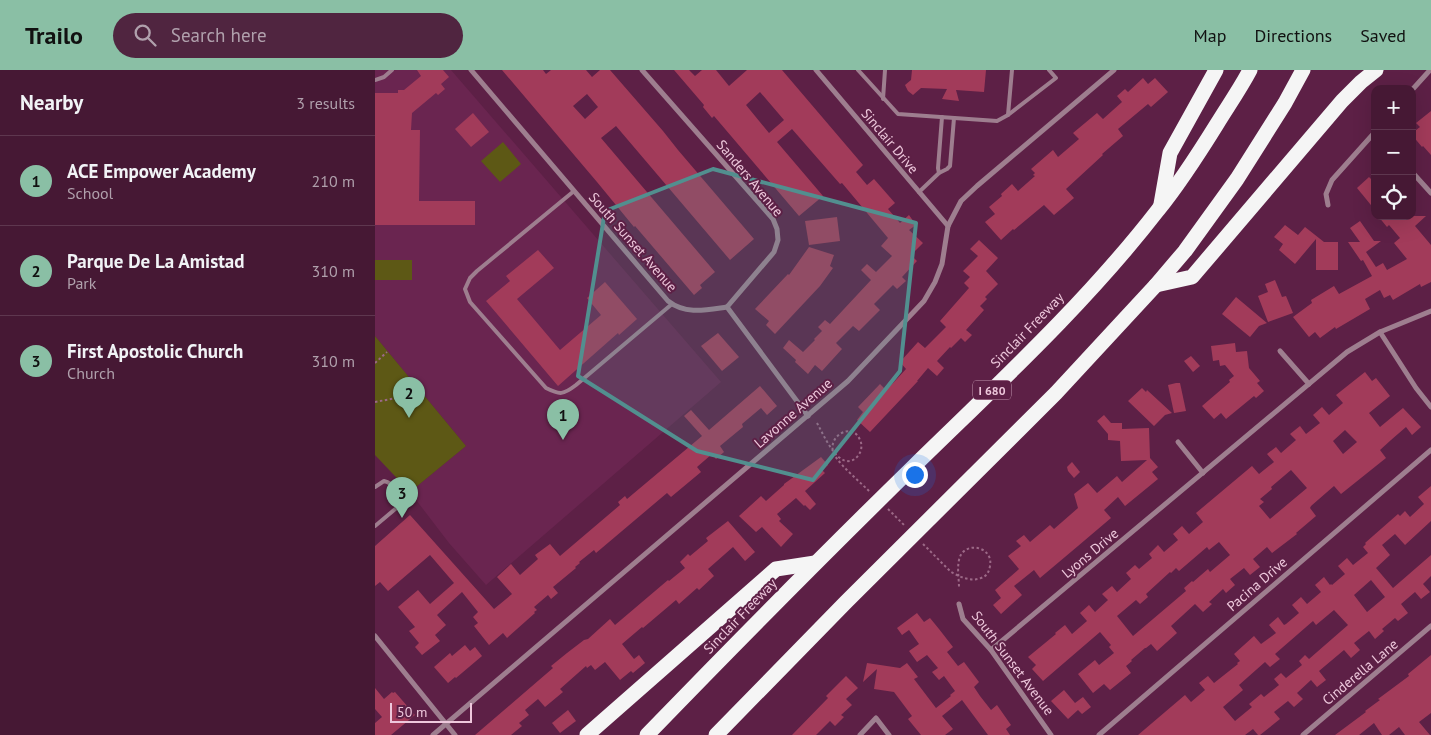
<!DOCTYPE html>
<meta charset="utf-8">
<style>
body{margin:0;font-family:"PT Sans",sans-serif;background:#502540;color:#f1f3f6}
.controls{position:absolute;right:15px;top:15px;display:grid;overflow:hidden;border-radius:10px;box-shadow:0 5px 20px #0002}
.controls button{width:45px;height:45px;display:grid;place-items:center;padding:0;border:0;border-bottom:1px solid #5e374f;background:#461834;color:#f1f3f6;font:25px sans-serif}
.scale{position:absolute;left:15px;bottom:12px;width:82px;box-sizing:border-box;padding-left:5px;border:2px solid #eec8dc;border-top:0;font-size:14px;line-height:18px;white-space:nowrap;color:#eec8dc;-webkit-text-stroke:4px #5d2046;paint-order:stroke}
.you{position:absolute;left:539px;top:404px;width:18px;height:18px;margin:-12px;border:4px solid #fff;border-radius:50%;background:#1a73e8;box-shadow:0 0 0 8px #1a73e833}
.badge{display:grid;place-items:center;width:32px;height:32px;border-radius:50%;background:#8abfa5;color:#111;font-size:16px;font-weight:700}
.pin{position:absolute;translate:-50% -41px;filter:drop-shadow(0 1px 2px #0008)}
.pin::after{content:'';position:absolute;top:26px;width:18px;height:15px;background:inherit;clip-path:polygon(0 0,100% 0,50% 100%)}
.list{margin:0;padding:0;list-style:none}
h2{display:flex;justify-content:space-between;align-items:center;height:65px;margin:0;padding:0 20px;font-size:21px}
h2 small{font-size:16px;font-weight:400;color:#b0a0ac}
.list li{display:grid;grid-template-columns:32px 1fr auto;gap:15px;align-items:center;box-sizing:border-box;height:90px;padding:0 20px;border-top:1px solid #5e374f}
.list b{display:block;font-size:19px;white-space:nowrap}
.list p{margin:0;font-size:16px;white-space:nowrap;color:#b0a0ac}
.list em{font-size:16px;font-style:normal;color:#b0a0ac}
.icon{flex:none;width:28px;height:28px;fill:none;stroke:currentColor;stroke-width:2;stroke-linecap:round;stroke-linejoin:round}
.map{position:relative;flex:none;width:1056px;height:665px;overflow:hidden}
header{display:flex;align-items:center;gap:30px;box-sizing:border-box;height:70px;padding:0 25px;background:#8abfa5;color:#111}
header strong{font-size:24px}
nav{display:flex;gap:28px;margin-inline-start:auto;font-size:18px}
.search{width:350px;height:45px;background:#502540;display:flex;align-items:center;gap:12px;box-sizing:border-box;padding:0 18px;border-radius:28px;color:#b0a0ac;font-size:19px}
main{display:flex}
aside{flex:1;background:#461834}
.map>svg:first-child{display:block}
.built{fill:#6a2550}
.green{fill:#5d5815}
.building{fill:#a23b5a;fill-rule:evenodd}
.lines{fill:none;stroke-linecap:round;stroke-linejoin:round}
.path{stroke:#9c6987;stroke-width:2;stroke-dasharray:2.5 2.5;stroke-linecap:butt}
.lane{stroke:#9e7e8f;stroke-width:4}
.street{stroke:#9e7e8f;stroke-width:5}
.highway{stroke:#f5f5f5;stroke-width:15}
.marked{fill:#528f8f;fill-opacity:0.2;stroke:#528f8f;stroke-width:4;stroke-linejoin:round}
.labels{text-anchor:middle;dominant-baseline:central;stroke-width:4;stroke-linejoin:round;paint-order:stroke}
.shield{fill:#5d2046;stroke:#c296af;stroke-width:1}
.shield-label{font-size:12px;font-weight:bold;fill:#eec8dc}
.street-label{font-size:14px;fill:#eec8dc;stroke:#5d2046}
</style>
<header>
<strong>Trailo</strong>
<div class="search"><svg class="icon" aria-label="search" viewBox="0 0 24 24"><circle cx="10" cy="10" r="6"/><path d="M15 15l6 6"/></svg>Search here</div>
<nav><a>Map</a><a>Directions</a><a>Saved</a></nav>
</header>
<main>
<aside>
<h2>Nearby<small>3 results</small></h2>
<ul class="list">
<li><span class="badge">1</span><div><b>ACE Empower Academy</b><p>School</p></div><em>210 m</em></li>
<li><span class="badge">2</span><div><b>Parque De La Amistad</b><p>Park</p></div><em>310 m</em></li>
<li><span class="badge">3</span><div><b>First Apostolic Church</b><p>Church</p></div><em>310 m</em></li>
</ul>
</aside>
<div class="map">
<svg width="1056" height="665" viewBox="0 0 1056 665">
<rect width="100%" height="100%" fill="#5d2046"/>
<polygon class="built" points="0,0 76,0 346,312 111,515 74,473 35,422 91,376 0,266"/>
<g class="green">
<polygon points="128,72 146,94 125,112 106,91"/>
<rect x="0" y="190" width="37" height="20"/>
<polygon points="0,266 91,376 35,422 0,385"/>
</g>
<g class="building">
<polygon points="42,0 68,0 74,7 66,14 70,19 63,25 61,23 37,43 36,60 45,60 44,131 100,131 100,155 0,155 0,23 23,23 23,20 29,20 46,6"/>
<path d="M127,0H168L171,4L176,0H211L217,7L225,0H235L288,61L303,80L379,169L355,190L241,56L226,68L340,202L325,215L327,218L319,225L260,156L259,157L222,112ZM212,24L223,37L210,49L198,36Z"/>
<path d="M299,0H314L320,6L327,0H341L354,16L372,0H407L488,95L481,102L492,115L499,109L520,133L513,139L525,153L534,145L541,155L534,160L548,173L536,185L542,191L527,207L531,211L522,219L518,215L499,234L505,240L484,261L478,256L461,273L467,279L447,301L440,295L433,304L420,292L421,290L408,278L414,270L428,282L440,270L439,269L447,261L443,257L450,250L455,254L496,210L486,200L492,194L501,202L517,186L506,176L513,168L467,113L465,114L417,59L402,72L448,126L424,146L339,46L337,48L328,37L329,35ZM385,22L409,50L394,63L371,35Z"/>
<polygon points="537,0 611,0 609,22 581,20 584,31 567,29 572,19 546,18 538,25 533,21 530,15 536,10"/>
<polygon points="768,8 773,14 780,8 793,22 776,37 773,34 743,59 748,66 727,84 728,85 691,119 699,128 679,145 669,135 639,160 638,159 626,170 610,152 620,144 614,137 627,126 626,124 637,114 643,121 660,106 658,105 660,103 656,99 678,80 683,87 704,69 698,63 722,43 728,49 747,32 742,26 750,19 753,22"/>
<polygon points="1056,41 1056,85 1048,76 1047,77 1037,65 1037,63 1045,57 1041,53"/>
<polygon points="98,43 114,62 96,77 80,59"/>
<polygon points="994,107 1000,113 1000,140 982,118"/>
<polygon points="1003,146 1051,146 1040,156 1056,175 1056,212 1046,217 1045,214 1018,230 1015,225 1009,228 1005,220 990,229 995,239 961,259 960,257 945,268 940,262 934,267 918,247 937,233 936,230 959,216 964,224 997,206 988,190 986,191 973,172 985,172 975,158 985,151 999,171 1006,171 991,182 1001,197 1008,193 1012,200 1032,189 1019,173 1025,168 1014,155 1012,157"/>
<polygon points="462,147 465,171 434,175 430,151"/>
<polygon points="910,155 923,165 930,157 949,172 963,172 963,200 941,200 941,169 920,194 904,180 908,174 899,167"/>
<polygon points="604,170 623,188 611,201 623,214 610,227 612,229 605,236 609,240 591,260 597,265 590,272 586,268 576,278 575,277 562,291 569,298 562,306 553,298 542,311 543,311 495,362 482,350 488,342 483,337 505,314 511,320 520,311 531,299 525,292 543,272 550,278 571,257 565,251 594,218 589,213 595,207 588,201 603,186 595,179"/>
<polygon points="434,177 459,185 455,196 458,198 445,216 400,264 391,255 394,251 380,239 413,204 414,205"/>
<polygon points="163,180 179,198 142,229 185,280 226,245 212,228 230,212 262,249 244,265 243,263 183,316 111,231 135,211 131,206"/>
<polygon points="900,210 907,227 911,226 918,243 893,252 883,226 893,222 890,214"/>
<polygon points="861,227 892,253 884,256 875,267 847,244"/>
<polygon points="343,263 364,287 347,301 326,276"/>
<polygon points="860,273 861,282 872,281 874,298 885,311 882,313 889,321 881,328 879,326 851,349 846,343 839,349 827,336 855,312 854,310 859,306 850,295 845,296 844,290 838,291 836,276"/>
<polygon points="816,286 825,296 818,302 809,291"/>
<path d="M990,302L997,311L1001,308L1015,326L994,343L1005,357L1028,338L1046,357L1037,365L1031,357L1016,370L1005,380L1011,388L966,424L959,416L936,436L935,438L941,446L921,463L922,464L897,483L892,477L878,489L885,497L875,505L869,498L855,509L860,515L851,523L848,519L834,532L837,534L828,542L820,534L796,556L802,563L782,581L776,574L771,578H770L756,590L757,591L751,596L756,603L735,620L729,614L718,623L703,604L720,590L724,595L739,583L734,577L736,575L725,562L668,611L657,599L661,595L653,587L681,564L680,563L690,555L697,564L712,551L705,543L714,535L720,542L733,530L727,524L737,516L742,522L756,509L751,503L760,495L764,499L777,488L774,484L783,475L789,482L803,470L798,464L807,456L814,464L828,452L821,443L877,396L884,404L899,392L892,384L901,377L906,383L921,370L915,364L925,356L931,364L945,353L938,345L947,337L954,345L968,333L961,325ZM970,360L982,372L968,384L958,371ZM916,400L932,418L895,449L884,436L889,432L885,429L897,419L896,417ZM844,472L855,485L835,502L833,499L818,512L817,511L809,518L811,521L758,566L742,546L761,530L765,534L773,527L771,524L795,502L796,503L801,498L804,501L832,477L834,480Z"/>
<polygon points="801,313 805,313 811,341 799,343 793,315"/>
<polygon points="385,316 402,336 392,345 386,338 367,354 368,357 345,376 349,382 341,389 337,384 322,397 326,402 296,427 292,423 221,483 219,480 204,492 205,493 200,497 201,498 178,517 183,523 176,529 173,525 159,537 162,540 159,542 160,543 132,568 128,563 114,575 99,556 103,553 98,547 103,542 87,522 62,545 71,555 60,565 65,571 47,585 40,577 44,573 34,561 40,557 23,537 43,520 55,534 79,513 55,485 13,521 5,512 0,516 0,476 35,445 119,539 137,524 122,507 136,494 145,505 163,489 160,485 175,474 185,486 245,435 243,432 250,426 252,429 327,366 309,346 316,340 334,360"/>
<polygon points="767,318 771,322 772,320 797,343 790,345 779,356 753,331"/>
<polygon points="729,345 736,353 747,353 747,359 774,358 775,388 783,397 777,402 783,409 750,436 743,427 729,440 736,448 703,476 665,508 659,500 639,516 647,525 626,544 618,535 626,528 620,520 644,499 633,486 646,476 641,471 649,465 655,472 675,455 679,459 703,438 699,424 713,413 722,423 742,406 747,412 772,390 746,391 745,371 733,370 733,364 722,351"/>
<polygon points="446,387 453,395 447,400 450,403 430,421 441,434 435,440 430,435 429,436 421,428 402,444 406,449 404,451 418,464 406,477 387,457 381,462 364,446 386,426 391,431 409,415 409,414"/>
<polygon points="697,392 705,402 699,408 693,401 692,397"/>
<path d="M1056,416V451L1030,475L1020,464L1007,475L1015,485L1001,498L1018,518L1056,485V506L1048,514L1055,522L1046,529L1040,522L1026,534L1033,543L1023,551L1020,548L1007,559L1009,561L1000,569L994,561L979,573L985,580L976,588L969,580L944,601L951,610L942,617L936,610L922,623L928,629L919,637L913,631L899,642L905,649L885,665H883L878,659L870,665H763L810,625L816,632L830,620L824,613L833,606L839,613L863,594L862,593L865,591L859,584L879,566L886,574L901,563L894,555L903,547L909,555L911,554L924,543L917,535L926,527L932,534L946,522L940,515L949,507L955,515L956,514L957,515L970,504L963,496L972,488L978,495L993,483L988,477L991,474L990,473L1023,444L1025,446L1030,441L1035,447L1049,434L1043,427ZM996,510L1010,527L992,542L979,525ZM959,540L973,555L934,589L930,585L924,591L927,595L911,608L906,603L899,609L904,615L889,627L886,624L874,634L877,637L860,651L848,637L868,620L864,615L890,592L895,597L905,589L900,584L938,551L941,555Z"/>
<polygon points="353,451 380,482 370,491 358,477 333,499 339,506 324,520 322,518 304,534 301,530 268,558 267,557 247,574 259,589 264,585 270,593 258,603 256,601 245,610 230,592 220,600 216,595 212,598 211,596 185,619 188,622 170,637 163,629 150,640 154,645 144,653 147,656 136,665 100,665 178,598 176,596 192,583 209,570 213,569 235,549 240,555 293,510 294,511 310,498 305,492 313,484 315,486 333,471 331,468"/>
<polygon points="542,543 549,552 555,548 564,559 578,577 572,582 583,596 589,592 604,612 599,617 605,626 616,640 622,635 636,655 631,659 635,665 613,665 587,630 567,646 578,659 570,665 546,665 533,649 537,646 519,622 499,619 502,599 488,612 492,593 525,598 532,593 543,607 539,609 561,638 576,626 575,625 580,621 569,606 564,610 557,602 563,598 552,585 542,592 534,581 544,574 534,560 527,565 522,558"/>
<polygon points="90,575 95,581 100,577 107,586 81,608 80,607 73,613 59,597 75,583 77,586"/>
<polygon points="1056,585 1056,643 1044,652 1055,665 1030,665 1024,657 1014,665 1007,665 999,653 984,665 960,665 991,642 990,641 1005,630 1003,629 1034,606 1033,604"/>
<polygon points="471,606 483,618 471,629 477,635 466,645 469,647 460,656 455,651 441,665 417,665 453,628 451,626"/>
<polygon points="0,618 9,629 17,622 18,623 20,622 40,645 16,665 0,665 0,653 7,647 0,639"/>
<polygon points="689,620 700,633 708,627 716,637 707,644 703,640 693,649 676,631"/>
<polygon points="193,640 201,651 185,663 177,653"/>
</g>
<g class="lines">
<g class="path">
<polyline points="0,293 12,282"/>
<polyline points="0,332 38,325 45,321"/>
<path d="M442,353C447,362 456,382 465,388C477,398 491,382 485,370C477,350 449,368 460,386C469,399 484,411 495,422"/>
<polyline points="513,439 529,455"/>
<path d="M548,474L576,502C585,507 596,512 606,508C612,506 614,502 615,496C619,476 588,470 584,490C582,499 584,509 584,518"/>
</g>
<g class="lane">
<polyline points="483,0 523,44 622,51 633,45 681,8 674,0"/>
<polyline points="0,10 9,7 17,0"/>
<polyline points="508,29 510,0"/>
<polyline points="633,45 637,0"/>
<polyline points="564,103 563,98 567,47"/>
<path d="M199,121L102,201L95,208L90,219L95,232L171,318C185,325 188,325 201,315L297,234"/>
<polyline points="544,122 564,103 572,99 575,96 579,48"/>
<path d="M0,417L9,411C18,413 28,426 25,435L0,456"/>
</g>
<g class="street">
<path d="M96,0L293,231C311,245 331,240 352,237"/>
<polyline points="267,0 398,149 402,159 403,170 399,182 352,237"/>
<polyline points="441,0 573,156"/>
<polyline points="1037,20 1055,0"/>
<polyline points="1037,102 1056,123"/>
<polyline points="953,135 951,124 957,110 1000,62"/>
<polyline points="352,237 433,346"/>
<polyline points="1005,262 1041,318 1056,337"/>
<polyline points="905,281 934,314"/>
<polyline points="803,372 828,403"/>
<polyline points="584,534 588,549 616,580 676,665"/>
<polyline points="0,566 80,665"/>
<polyline points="616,580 972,282 1005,262 1056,241"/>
<polyline points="58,665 473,311 549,231 560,212 567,194 573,156 586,131 602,116 739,0"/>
<polyline points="485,665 501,648 514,665"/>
<polyline points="724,665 1056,380"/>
<polyline points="928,665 1056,556"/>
</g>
<g class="highway">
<polyline points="786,134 795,83 841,0"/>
<polyline points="781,215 817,207 967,31 986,12 1001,0"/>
<polyline points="212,665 401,499 440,493"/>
<path d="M272,665C360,574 449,484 540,395C624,313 711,233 783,140C805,113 824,83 842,54C853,36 865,19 875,0"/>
<polyline points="341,665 471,532 681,323 781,215 810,181 862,109 910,33 928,0"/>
</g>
</g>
<path class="marked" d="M338,99L541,153L525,301L438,410L322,381L203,306L230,141Z"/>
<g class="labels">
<rect class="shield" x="598" y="310.5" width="38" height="19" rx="4"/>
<g class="shield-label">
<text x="617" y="320">I 680</text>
</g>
<g class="street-label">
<text transform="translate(515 71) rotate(50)">Sinclair Drive</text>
<text transform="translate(375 108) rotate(50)">Sanders Avenue</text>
<text transform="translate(258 172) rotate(49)">South Sunset Avenue</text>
<text transform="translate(652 260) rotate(-46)">Sinclair Freeway</text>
<text transform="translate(418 343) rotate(-41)">Lavonne Avenue</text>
<text transform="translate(715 483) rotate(-40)">Lyons Drive</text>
<text transform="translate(882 514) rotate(-41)">Pacina Drive</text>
<text transform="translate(365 546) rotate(-46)">Sinclair Freeway</text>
<text transform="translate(638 593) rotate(53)">South Sunset Avenue</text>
<text transform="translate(985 602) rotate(-40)">Cinderella Lane</text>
</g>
</g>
</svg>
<div class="controls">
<button>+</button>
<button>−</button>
<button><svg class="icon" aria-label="locate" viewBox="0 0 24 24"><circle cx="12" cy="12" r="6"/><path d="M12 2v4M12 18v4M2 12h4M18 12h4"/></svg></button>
</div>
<div class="scale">50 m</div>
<div class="you"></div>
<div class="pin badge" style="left:188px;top:370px">1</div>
<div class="pin badge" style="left:34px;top:348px">2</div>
<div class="pin badge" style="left:27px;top:448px">3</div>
</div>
</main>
